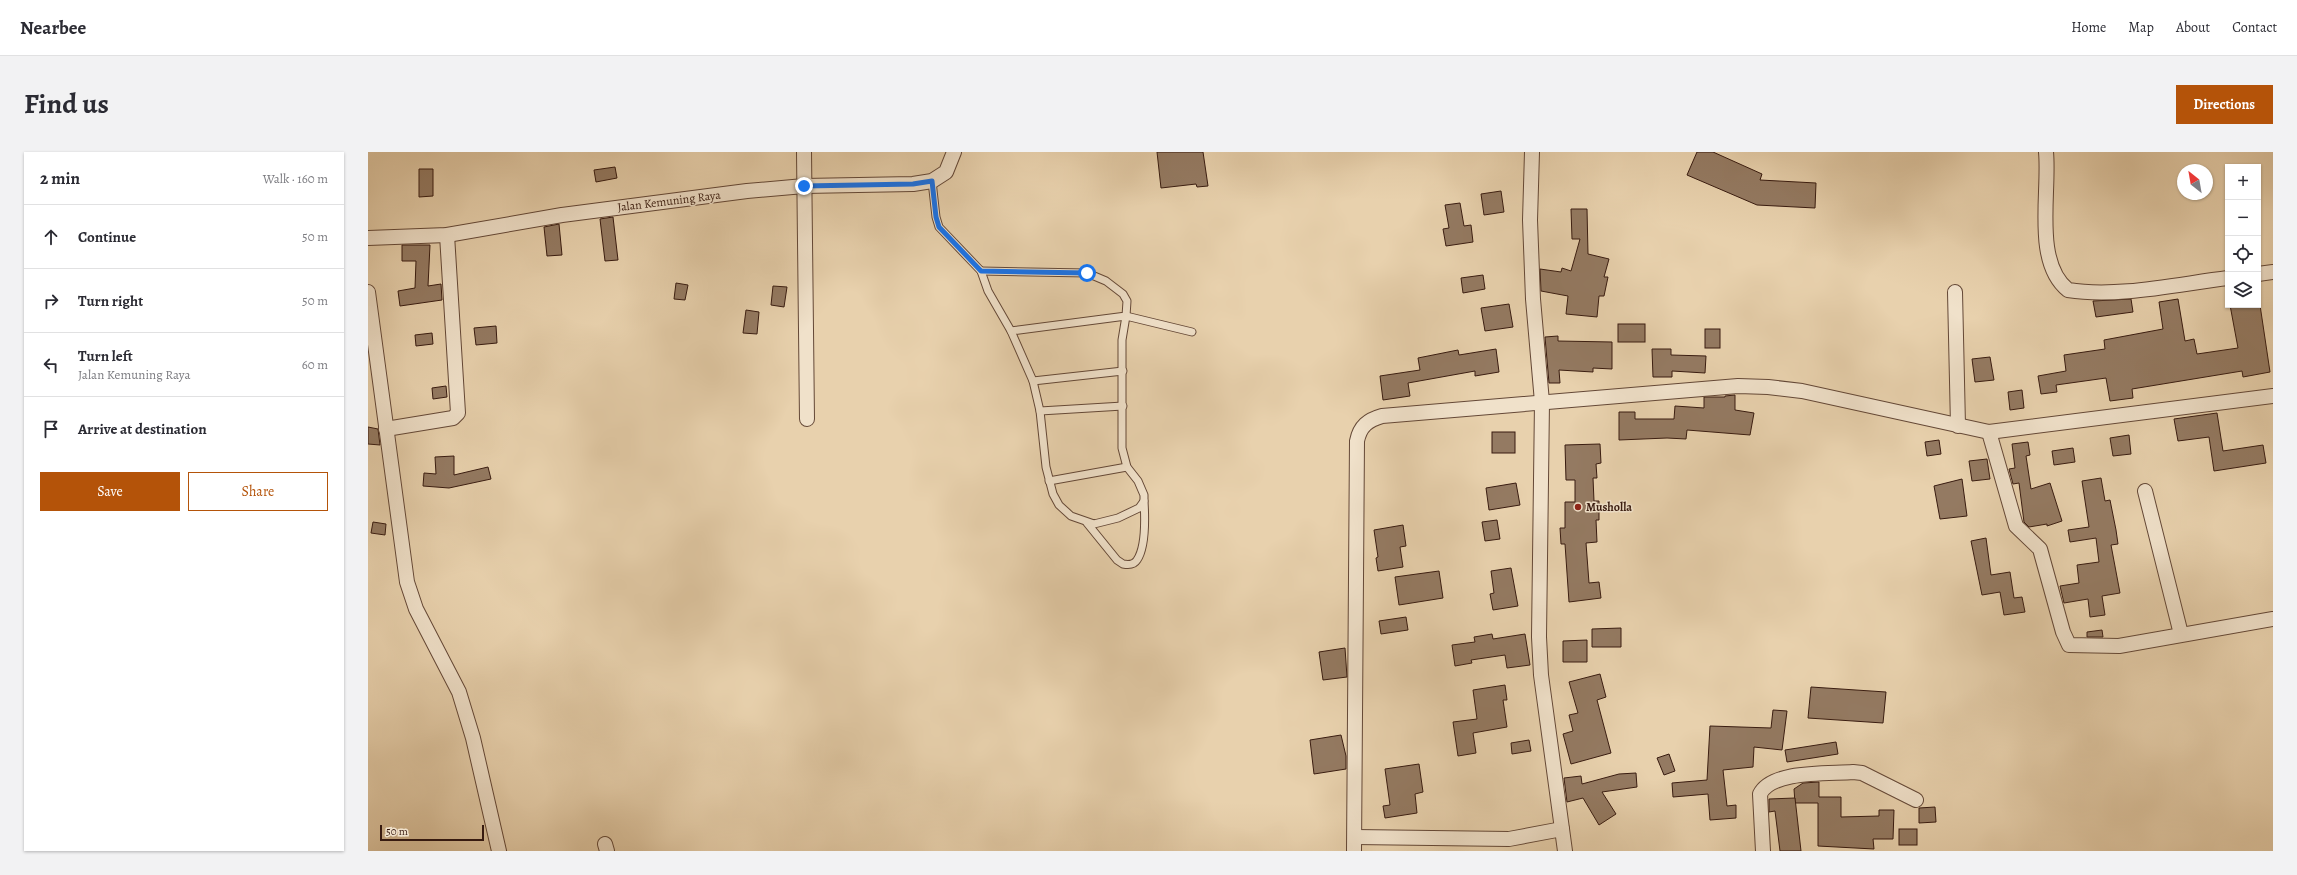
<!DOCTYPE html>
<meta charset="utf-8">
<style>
body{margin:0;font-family:Alegreya,serif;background:#f2f2f3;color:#2b2b33}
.controls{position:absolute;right:12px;top:12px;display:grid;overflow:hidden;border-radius:0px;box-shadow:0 1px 3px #0004}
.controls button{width:36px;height:36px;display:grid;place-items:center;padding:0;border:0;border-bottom:1px solid #e1e1e2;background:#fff;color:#2b2b33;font:20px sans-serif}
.compass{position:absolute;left:1809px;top:12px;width:36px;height:36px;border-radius:50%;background:#fff;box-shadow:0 1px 3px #0004;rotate:329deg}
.scale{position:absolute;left:12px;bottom:10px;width:104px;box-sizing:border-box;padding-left:4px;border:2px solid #381b10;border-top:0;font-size:11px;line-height:14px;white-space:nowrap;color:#381b10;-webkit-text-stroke:3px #f0e1ca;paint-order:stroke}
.stop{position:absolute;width:12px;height:12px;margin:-9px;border:3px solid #1a73e8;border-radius:50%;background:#fff}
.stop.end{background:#1a73e8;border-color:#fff;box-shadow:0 1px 4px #0008}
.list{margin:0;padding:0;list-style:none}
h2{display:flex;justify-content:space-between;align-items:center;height:52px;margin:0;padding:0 16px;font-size:17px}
h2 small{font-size:13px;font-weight:400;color:#7c7c81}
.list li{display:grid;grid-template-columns:26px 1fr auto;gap:12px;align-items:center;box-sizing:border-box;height:64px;padding:0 16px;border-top:1px solid #e1e1e2}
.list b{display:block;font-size:15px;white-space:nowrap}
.list p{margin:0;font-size:13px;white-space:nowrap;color:#7c7c81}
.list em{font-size:13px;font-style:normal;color:#7c7c81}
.actions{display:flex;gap:8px;padding:12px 16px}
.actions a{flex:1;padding:9px 0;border:1px solid #b45309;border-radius:0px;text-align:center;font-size:14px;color:#b45309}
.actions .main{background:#b45309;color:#fff}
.icon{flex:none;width:22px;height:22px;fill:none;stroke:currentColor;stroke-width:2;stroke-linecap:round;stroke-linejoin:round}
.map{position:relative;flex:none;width:1905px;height:699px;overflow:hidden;border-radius:0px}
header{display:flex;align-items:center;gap:24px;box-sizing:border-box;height:56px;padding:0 20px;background:#fff;border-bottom:1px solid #e1e1e2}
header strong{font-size:19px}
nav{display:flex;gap:22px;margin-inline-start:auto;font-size:14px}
.intro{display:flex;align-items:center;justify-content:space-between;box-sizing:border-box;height:96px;padding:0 24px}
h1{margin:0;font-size:28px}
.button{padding:10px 18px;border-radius:0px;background:#b45309;color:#fff;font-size:14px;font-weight:700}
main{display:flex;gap:24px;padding:0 24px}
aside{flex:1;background:#fff;border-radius:0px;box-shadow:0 1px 3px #0004}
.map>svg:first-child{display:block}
.building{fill:#947a62;stroke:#381b10}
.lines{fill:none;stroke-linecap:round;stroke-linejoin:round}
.lane-casing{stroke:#644837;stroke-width:9}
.street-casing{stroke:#644837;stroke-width:16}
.lane{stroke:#f0e1ca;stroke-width:7}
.street{stroke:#f0e1ca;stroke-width:14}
.route{stroke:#1a73e8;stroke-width:5}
.poi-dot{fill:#8f2418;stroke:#f0e1ca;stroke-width:1.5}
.labels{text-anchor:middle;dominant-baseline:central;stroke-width:3;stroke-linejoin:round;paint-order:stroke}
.street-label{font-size:12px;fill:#381b10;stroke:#f0e1ca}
.poi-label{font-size:12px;font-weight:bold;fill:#381b10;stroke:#f0e1ca;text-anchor:start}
</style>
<header>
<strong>Nearbee</strong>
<nav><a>Home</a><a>Map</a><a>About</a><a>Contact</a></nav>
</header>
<div class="intro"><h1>Find us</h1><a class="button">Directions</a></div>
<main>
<aside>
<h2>2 min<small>Walk · 160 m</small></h2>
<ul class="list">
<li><svg class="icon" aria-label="ahead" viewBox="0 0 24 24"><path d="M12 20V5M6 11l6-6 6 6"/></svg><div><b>Continue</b></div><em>50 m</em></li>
<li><svg class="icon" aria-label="right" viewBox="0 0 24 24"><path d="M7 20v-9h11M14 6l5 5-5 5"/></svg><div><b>Turn right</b></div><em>50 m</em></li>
<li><svg class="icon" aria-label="left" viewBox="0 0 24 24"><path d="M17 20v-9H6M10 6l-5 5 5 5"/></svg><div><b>Turn left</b><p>Jalan Kemuning Raya</p></div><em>60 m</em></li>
<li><svg class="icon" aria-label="arrive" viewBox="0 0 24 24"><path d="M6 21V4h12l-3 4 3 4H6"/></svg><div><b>Arrive at destination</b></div></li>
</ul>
<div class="actions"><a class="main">Save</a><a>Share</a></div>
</aside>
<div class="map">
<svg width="1905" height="699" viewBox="0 0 1905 699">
<rect width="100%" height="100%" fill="#e8d1ad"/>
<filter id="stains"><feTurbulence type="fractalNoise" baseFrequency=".005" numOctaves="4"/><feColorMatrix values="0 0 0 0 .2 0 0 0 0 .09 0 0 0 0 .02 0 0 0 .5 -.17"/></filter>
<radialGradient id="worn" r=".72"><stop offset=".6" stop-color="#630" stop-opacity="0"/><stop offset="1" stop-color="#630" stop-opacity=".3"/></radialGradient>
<g class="building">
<polygon points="789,0 835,0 840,34 829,35 828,32 793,36"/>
<polygon points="1329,0 1345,0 1394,22 1392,28 1448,31 1447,56 1389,53 1319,23"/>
<polygon points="247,15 249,26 228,30 226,18"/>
<polygon points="51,17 65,17 65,44 51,45"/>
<polygon points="1133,39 1136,60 1116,63 1113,42"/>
<polygon points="1092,51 1096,74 1103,73 1105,90 1078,94 1075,77 1081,76 1077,53"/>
<polygon points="1203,57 1219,57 1220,102 1241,107 1236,125 1240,125 1236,144 1231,144 1229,165 1198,162 1200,144 1173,139 1172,117 1193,120 1194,116 1203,119 1212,87 1204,87"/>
<polygon points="245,65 250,108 237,109 232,67"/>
<polygon points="191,72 194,103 179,104 176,75"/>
<polygon points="34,93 62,93 60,134 73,132 74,148 32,154 30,139 47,136 48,109 34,109"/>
<polygon points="1115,123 1117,137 1095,141 1093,126"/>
<polygon points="308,131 320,133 317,148 306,147"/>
<polygon points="405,134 419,135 416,155 403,153"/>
<polygon points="1763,147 1765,160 1728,165 1725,149"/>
<polygon points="1810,147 1817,189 1826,187 1829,202 1870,196 1862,153 1892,153 1902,220 1875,225 1874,219 1764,237 1765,246 1742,249 1738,226 1688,233 1689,240 1673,242 1670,224 1698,219 1696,203 1737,197 1736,188 1795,177 1791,150"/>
<polygon points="1141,152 1145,175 1117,179 1113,156"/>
<polygon points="378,158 391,160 389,182 375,181"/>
<rect x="1250" y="172" width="27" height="18"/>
<polygon points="128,174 129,191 108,193 106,176"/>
<rect x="1337" y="177" width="15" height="19"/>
<polygon points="64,181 65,192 48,194 47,183"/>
<polygon points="1190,184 1190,189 1244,190 1244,217 1225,216 1225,220 1191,218 1192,231 1181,231 1177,185"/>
<polygon points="1128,197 1131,220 1107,224 1107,219 1040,231 1042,244 1015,248 1012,224 1052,218 1050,206 1090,198 1091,203"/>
<polygon points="1284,197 1303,197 1303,203 1338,204 1337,221 1304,219 1304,225 1285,225"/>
<polygon points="1622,205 1626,228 1607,230 1604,207"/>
<polygon points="78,234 79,245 65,247 64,236"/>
<polygon points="1654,238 1656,256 1642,258 1640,240"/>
<polygon points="1367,243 1367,258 1386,261 1382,283 1319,278 1318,287 1299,286 1251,288 1251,260 1267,260 1267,267 1306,267 1307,254 1336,256 1336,245 1357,245 1357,244"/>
<polygon points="1849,261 1855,299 1895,293 1898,311 1846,319 1841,285 1810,289 1806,267"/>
<polygon points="0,275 10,277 12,293 0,292"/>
<rect x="1124" y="280" width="23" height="21"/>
<polygon points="1761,283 1763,302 1745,304 1742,286"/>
<polygon points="1571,288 1573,302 1559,304 1557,290"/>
<polygon points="1660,290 1662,303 1658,304 1663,337 1682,331 1694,369 1679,374 1679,372 1661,375 1656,370 1651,331 1645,332 1641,317 1647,316 1644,292"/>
<polygon points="1232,292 1233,311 1228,312 1229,326 1225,326 1226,349 1231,349 1231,368 1228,368 1229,390 1218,391 1221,431 1231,430 1233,446 1201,450 1197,392 1193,392 1192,376 1197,376 1197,350 1207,350 1207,328 1198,328 1197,293"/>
<polygon points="1705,296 1707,310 1686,313 1684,299"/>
<polygon points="86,304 86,323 120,315 123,327 81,336 55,334 56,321 68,322 67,305"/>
<polygon points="1619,307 1622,327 1604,329 1601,309"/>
<polygon points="1733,326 1737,349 1742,348 1748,378 1750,392 1743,393 1752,441 1734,444 1737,463 1722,465 1720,447 1696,451 1692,434 1711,431 1709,413 1731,410 1728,386 1702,390 1700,378 1721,375 1714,329"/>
<polygon points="1594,327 1599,364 1572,367 1566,334"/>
<polygon points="1148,331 1152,353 1121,358 1118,336"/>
<polygon points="1129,368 1132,387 1117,389 1114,370"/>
<polygon points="5,370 18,372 17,383 3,381"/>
<polygon points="1035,373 1038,394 1032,395 1035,415 1010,419 1008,406 1010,405 1006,378"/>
<polygon points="1618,386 1623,423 1642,420 1646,446 1654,445 1657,460 1636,463 1632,440 1614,443 1603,389"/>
<polygon points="1143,416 1150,454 1125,458 1122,442 1126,441 1123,419"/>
<polygon points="1071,419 1075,446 1031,453 1027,425"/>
<polygon points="1038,465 1040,478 1013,482 1011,469"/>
<polygon points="1253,476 1253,495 1224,495 1224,477"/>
<polygon points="1734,478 1735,485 1719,485 1719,480"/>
<polygon points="1124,482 1125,487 1157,482 1162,513 1139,516 1137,503 1103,508 1104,511 1087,514 1084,493 1107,490 1106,485"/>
<polygon points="1219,488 1219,510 1195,510 1195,489"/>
<polygon points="977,496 979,525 955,528 951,500"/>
<polygon points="1232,522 1238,545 1229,548 1243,601 1203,612 1195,582 1205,579 1201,563 1210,561 1201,530"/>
<polygon points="1137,533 1139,548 1135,548 1139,575 1105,581 1108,601 1090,604 1085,570 1109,567 1105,538"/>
<polygon points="1443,535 1518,540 1515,571 1440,566"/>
<polygon points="1405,558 1419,559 1414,598 1386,595 1385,615 1355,618 1359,654 1368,653 1368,666 1342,668 1340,642 1305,645 1304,631 1339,628 1342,574 1403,576"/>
<polygon points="973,583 978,604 978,617 946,622 942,588"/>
<polygon points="1161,588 1163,599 1144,602 1143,591"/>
<polygon points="1468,590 1470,602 1419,610 1417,598"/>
<polygon points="1301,602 1307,619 1296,623 1289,606"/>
<polygon points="1051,612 1055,640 1047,642 1049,661 1017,666 1015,654 1022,653 1017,617"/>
<polygon points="1268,621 1269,635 1234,640 1248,662 1231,673 1215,646 1199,650 1196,626 1213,624 1214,632 1251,622"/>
<polygon points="1451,630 1451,645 1473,645 1473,665 1511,664 1511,658 1526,658 1525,687 1505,687 1506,697 1450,694 1450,651 1427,651 1426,637 1435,631"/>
<polygon points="1427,646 1433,699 1412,699 1407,659 1401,660 1401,647"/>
<polygon points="1567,655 1568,670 1551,671 1551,656"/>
<rect x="1531" y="677" width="18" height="16"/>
</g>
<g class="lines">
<defs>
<g id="lane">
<polyline points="564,29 568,65 571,75 613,119 620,139 643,179 665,229 672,259 678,315 685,342 691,353 703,364 726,372 750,366 771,356 776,349 776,343 770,329 759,315 754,296 754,188 758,164 824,180"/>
<polyline points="613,119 719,121 738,129 755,142 759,149 758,164 643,179"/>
<polyline points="665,229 755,219"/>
<polyline points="672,259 755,254"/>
<polyline points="681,329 759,315"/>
<path d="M719,371L749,408L755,412C760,413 766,413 769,408C778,395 777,365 776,349"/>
</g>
<g id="street">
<polyline points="436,0 439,267"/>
<polyline points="1164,0 1162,68 1165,147 1174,250 1171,485 1173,523 1197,699"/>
<path d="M1678,0C1682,40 1665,110 1700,138C1750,146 1810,132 1860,126"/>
<polyline points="0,86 79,83 194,63 379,39 436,34 545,32 564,29 578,20 586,0"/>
<polyline points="1890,122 1905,120"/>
<polyline points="0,140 39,430 48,457 91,540 105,586 131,699"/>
<polyline points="1587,140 1590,274"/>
<polyline points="18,277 85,266 90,261 79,83"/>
<polyline points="1621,280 1648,374 1672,397 1695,480 1701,493 1751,494 1905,467"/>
<polyline points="1777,339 1813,482"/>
<polyline points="987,685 1141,687 1194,677"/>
<polyline points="237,692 239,699"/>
<path d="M986,699L989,289C992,274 1000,268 1014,264L1370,234L1400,235L1434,239L1621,280L1905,244"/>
<path d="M1395,699L1392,642C1404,618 1461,622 1485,620L1494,621L1548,648"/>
</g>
</defs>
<use href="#lane" class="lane-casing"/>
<use href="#street" class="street-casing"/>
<use href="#lane" class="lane"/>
<use href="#street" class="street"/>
</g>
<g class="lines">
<polyline class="route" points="436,34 545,32 564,29 568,65 571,75 613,119 719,121"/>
</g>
<circle class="poi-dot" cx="1210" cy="355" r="4"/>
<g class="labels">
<g class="street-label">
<text transform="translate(301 49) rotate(-7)">Jalan Kemuning Raya</text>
</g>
<g class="poi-label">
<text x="1218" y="355">Musholla</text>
</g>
</g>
<rect width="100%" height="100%" filter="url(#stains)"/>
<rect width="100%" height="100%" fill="url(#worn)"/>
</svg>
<div class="controls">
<button>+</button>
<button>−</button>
<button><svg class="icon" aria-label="locate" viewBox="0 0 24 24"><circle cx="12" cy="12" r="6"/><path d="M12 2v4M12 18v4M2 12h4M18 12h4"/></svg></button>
<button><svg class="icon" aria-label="layers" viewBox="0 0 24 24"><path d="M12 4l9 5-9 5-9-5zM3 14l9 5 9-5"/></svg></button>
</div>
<svg class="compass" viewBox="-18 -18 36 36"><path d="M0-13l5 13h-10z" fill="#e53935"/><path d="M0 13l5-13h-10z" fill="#7c7c81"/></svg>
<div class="scale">50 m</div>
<div class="stop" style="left:719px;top:121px"></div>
<div class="stop end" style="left:436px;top:34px"></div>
</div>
</main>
